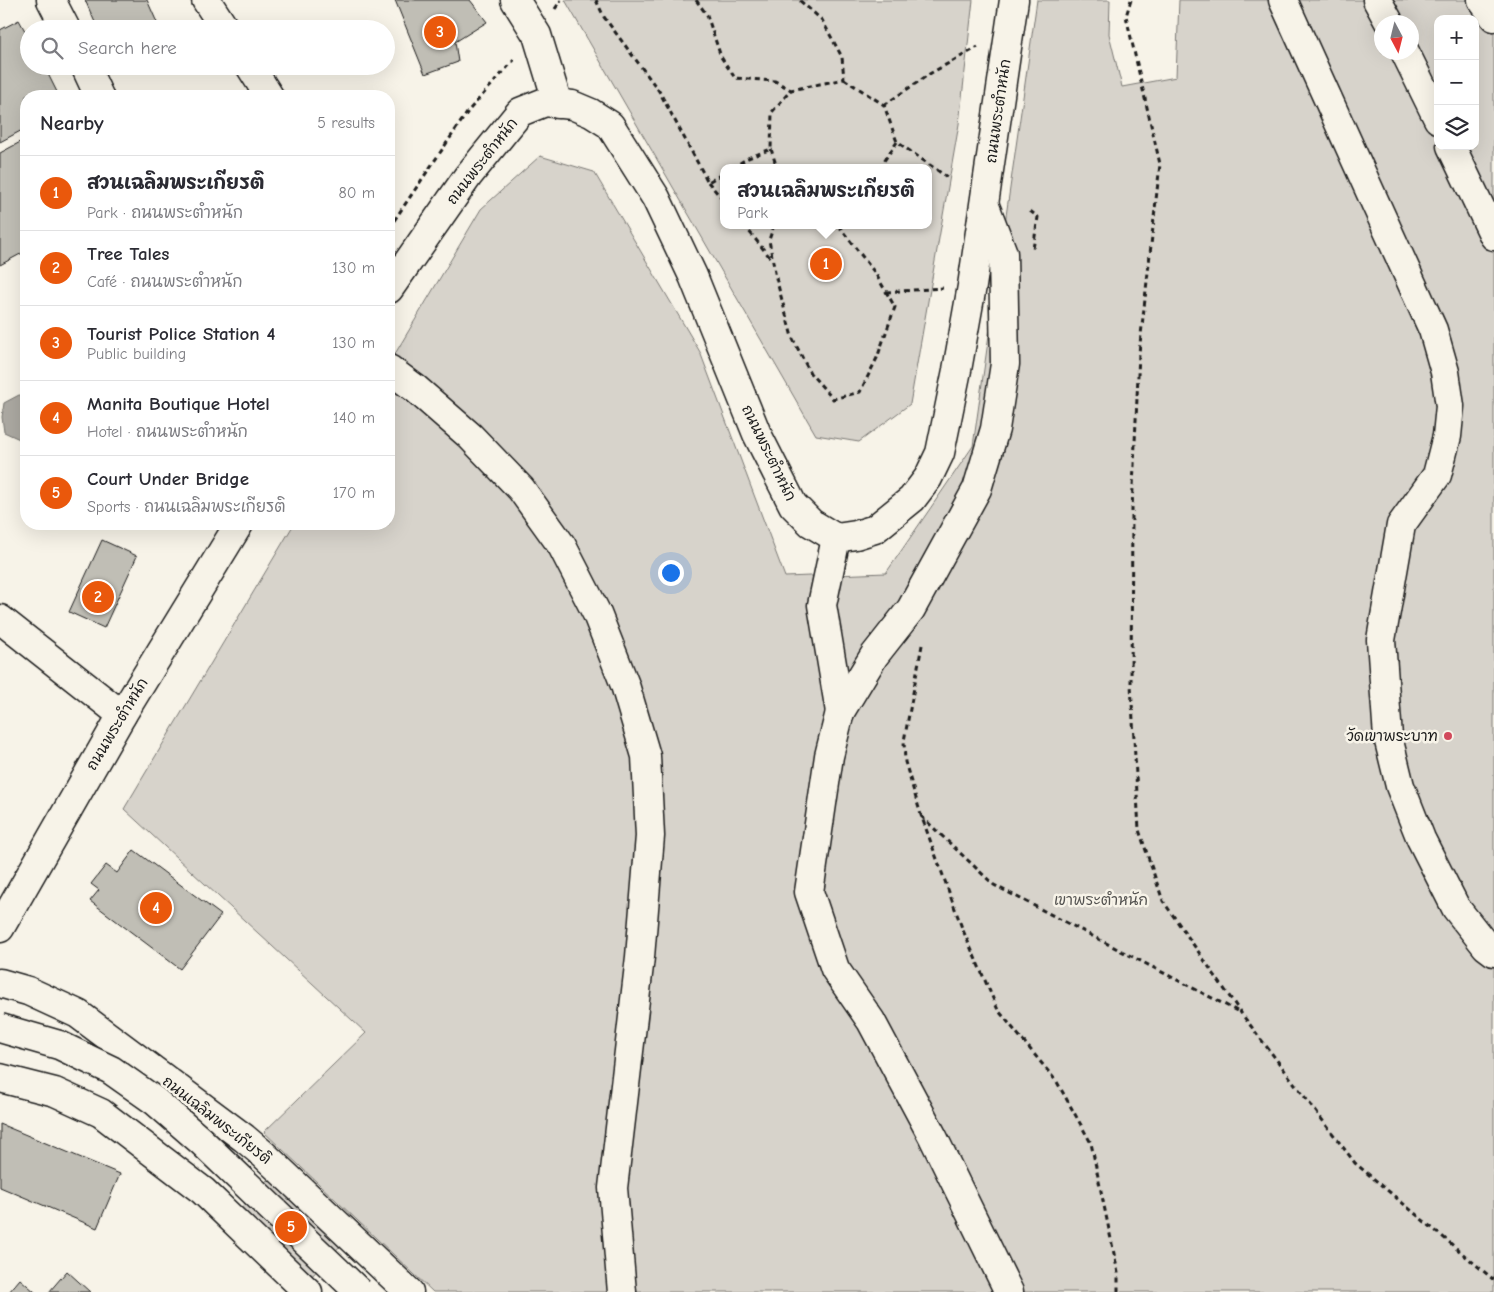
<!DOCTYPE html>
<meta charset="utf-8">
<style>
body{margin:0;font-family:"Comic Neue","Playpen Sans Thai",sans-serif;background:#f7f7f7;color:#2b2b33}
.controls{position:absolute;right:15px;top:15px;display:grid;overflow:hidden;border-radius:10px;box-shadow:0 5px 20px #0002}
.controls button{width:45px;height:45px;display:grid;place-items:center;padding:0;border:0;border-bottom:1px solid #e1e1e2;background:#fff;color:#2b2b33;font:25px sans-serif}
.compass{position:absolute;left:1374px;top:15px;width:45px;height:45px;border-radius:50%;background:#fff;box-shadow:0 5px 20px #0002;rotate:173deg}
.you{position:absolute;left:670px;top:572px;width:18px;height:18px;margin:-12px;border:4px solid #fff;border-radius:50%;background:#1a73e8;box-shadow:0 0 0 8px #1a73e833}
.badge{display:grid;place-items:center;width:32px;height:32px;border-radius:50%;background:#ea580c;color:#fff;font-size:16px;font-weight:700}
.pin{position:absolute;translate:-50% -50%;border:2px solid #fff;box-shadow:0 1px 5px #0006}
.popup{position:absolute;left:720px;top:164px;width:212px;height:65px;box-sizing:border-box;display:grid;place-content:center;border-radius:10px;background:#fff;filter:drop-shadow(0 1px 4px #0005);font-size:16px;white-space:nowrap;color:#7c7c81}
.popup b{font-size:19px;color:#2b2b33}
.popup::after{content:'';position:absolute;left:50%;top:100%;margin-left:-10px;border:10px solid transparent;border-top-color:#fff}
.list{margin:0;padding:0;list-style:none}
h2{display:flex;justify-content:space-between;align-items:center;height:65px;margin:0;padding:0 20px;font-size:21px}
h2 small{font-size:16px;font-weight:400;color:#7c7c81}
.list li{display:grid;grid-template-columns:32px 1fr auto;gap:15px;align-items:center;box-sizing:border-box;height:75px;padding:0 20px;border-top:1px solid #e1e1e2}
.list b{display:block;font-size:19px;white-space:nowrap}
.list p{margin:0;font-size:16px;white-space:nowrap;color:#7c7c81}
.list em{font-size:16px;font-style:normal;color:#7c7c81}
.icon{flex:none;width:28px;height:28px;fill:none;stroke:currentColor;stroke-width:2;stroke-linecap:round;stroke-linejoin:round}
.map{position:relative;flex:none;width:1494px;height:1292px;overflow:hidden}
.search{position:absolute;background:#fff;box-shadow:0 5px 20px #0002;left:20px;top:20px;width:375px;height:55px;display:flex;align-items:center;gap:12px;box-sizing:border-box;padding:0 18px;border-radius:28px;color:#7c7c81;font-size:19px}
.panel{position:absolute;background:#fff;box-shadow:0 5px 20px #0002;left:20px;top:90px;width:375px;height:440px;border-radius:20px}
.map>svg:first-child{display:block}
.green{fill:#d7d3cb;stroke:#7a7874;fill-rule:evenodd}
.water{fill:#aca9a2;stroke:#72716c}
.building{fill:#c0beb5;stroke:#1c1c1c}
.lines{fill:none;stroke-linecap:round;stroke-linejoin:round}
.minor-casing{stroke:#1c1c1c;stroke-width:31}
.path{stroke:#1c1c1c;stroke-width:3;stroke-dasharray:5 4;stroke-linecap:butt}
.minor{stroke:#f7f3e8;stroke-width:28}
.major-bridge-casing{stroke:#1c1c1c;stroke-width:31;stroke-linecap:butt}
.major-bridge{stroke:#f7f3e8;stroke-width:28}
.poi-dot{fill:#d1495b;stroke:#f7f3e8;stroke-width:2}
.labels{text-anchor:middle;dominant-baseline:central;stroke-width:5;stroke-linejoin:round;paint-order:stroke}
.street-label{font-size:15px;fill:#1c1c1c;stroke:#f7f3e8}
.poi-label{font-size:15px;fill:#1c1c1c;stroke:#f7f3e8;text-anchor:end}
.park-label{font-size:15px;fill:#545351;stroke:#f7f3e8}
</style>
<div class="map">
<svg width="1494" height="1292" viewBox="0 0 1494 1292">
<rect width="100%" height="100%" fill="#f7f3e8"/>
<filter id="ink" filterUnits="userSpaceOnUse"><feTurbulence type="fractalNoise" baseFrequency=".02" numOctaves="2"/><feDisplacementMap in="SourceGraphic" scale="10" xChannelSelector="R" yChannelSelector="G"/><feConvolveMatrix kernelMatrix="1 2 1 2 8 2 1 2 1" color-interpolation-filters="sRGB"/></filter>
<g filter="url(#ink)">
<g class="green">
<path d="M565,0H973L959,124L910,404L859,442L816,435ZM724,168H928V225H724Z"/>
<path d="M1037,0H1110L1109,34L1122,87L1176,77L1179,0H1494V1292H433L264,1132L366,1033L124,809L294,524H389V364L481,209L540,156L594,172L700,352L785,577L886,573L973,446ZM1438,19H1475V146H1438ZM1382,22H1412V52H1382Z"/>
<polygon points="271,1176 342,1244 310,1278 239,1209"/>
</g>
<polygon class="water" points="19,395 26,396 26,442 4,432 2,417 4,403"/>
<g class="building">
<polygon points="85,0 147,0 159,27 156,29 98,29"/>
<polygon points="395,0 470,0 487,22 455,42 458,62 425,74"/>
<polygon points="19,20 29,38 29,66 44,66 59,96 26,96 26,128 0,142 0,30"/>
<polygon points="26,139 26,251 0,265 0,153"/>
<polygon points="102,540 137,556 104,628 69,612"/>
<polygon points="134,850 221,915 180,969 90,901 99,890 91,884 106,865 117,873"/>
<polygon points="0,1124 120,1174 97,1228 0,1187"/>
<polygon points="67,1271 90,1292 49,1292"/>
<polygon points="20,1279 35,1292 9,1292"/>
</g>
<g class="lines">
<defs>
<g id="minor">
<polyline points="51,0 66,29"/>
<polyline points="206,0 225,29"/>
<polyline points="515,0 537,35 558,104"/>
<polyline points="1283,0 1433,330 1445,372 1450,406 1447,436 1437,475 1401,525 1381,640 1388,737 1400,786 1421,839 1456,908 1486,946 1494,952"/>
<polyline points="1377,0 1389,22"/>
<polyline points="1482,0 1494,17"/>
<polyline points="1405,52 1438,119"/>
<polyline points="85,66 99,96"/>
<polyline points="250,66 269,96"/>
<polyline points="1451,146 1494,236"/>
<polyline points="985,206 1003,253 1005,364 995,429 977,489 911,609 874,656 840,712 829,756 809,892 835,969 871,1021 933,1137 1009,1292"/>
<polyline points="389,289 468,176 520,112 545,102 572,105 591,113 610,125 656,198 693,276 757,434 793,505 811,523 836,538 856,535 875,529 912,499 928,478 940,453 957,370 972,286 1014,0"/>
<polyline points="389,369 416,389 470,436 521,489 562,546 597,614 625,685 646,756 650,836 640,957 613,1188 622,1292"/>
<polyline points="836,538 822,605 840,712"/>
<polyline points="0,619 122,715"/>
<polyline points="0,928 122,715 239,524"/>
<polyline points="0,983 28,991 78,1014 244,1138 263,1154 409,1292"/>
<polyline points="0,1078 55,1092 101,1113 203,1191 308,1292"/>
</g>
</defs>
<use href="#minor" class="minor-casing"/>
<g class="path">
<polyline points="596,0 604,17 659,91 708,182 724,173"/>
<polyline points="696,0 707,15 721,57 735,78 775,81 791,90"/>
<polyline points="1131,0 1126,16 1160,164 1139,353 1132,510 1131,684 1139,830 1163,901 1241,1013 1355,1163 1494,1280"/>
<polyline points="555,9 561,0"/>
<polyline points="844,79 884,105 897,142 947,177"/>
<polyline points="884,105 931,73 978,47"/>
<polyline points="771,149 777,168"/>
<polyline points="732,168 748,158 771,149 772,112 791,90 844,79 842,57 822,20 799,0"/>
<polyline points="879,168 897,142"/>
<polyline points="708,182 724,201"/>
<polyline points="1030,211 1038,217 1033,249"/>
<polyline points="744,225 772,260"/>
<polyline points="774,225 769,240 776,278 792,337 810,373 833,399 860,392 877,358 895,307 875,273 838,225"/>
<polyline points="389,228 469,110 514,60"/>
<polyline points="886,292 943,288"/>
<polyline points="922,645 904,741 905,762 921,815 962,928 998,1010 1057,1082 1091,1143 1118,1273 1118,1292"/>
<polyline points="921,816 994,885 1241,1013"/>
</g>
<use href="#minor" class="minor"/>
<defs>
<polyline id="major-bridge" points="0,1028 59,1045 111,1070 155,1101 201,1141 359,1292"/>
</defs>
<use href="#major-bridge" class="major-bridge-casing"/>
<use href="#major-bridge" class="major-bridge"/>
</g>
</g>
<circle class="poi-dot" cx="1448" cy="736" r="5"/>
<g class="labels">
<g class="street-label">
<text transform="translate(998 111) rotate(-82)">ถนนพระตำหนัก</text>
<text transform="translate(482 161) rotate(-52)">ถนนพระตำหนัก</text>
<text transform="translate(769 453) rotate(64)">ถนนพระตำหนัก</text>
<text transform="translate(117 724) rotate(-59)">ถนนพระตำหนัก</text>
<text transform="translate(217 1120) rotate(38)">ถนนเฉลิมพระเกียรติ</text>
</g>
<g class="poi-label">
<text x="1438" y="736">วัดเขาพระบาท</text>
</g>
<g class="park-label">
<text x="1101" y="900">เขาพระตำหนัก</text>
</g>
</g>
</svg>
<div class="controls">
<button>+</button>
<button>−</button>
<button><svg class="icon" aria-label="layers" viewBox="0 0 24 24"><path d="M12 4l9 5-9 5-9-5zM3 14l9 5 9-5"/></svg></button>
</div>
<svg class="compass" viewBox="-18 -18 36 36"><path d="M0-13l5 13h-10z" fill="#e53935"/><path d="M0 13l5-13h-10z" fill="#7c7c81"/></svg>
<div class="you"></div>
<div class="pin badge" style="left:826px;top:264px">1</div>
<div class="popup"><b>สวนเฉลิมพระเกียรติ</b>Park</div>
<div class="pin badge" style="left:98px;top:597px">2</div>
<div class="pin badge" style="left:440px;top:32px">3</div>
<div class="pin badge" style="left:156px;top:908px">4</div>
<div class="pin badge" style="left:291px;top:1227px">5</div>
<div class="search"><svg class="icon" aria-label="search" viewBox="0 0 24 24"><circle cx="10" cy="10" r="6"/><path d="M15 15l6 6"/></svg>Search here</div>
<section class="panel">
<h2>Nearby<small>5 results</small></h2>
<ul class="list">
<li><span class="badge">1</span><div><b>สวนเฉลิมพระเกียรติ</b><p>Park · ถนนพระตำหนัก</p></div><em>80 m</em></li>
<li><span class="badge">2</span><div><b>Tree Tales</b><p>Café · ถนนพระตำหนัก</p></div><em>130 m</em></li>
<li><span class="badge">3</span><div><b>Tourist Police Station 4</b><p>Public building</p></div><em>130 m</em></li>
<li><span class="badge">4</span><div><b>Manita Boutique Hotel</b><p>Hotel · ถนนพระตำหนัก</p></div><em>140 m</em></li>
<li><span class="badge">5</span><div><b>Court Under Bridge</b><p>Sports · ถนนเฉลิมพระเกียรติ</p></div><em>170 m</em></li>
</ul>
</section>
</div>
